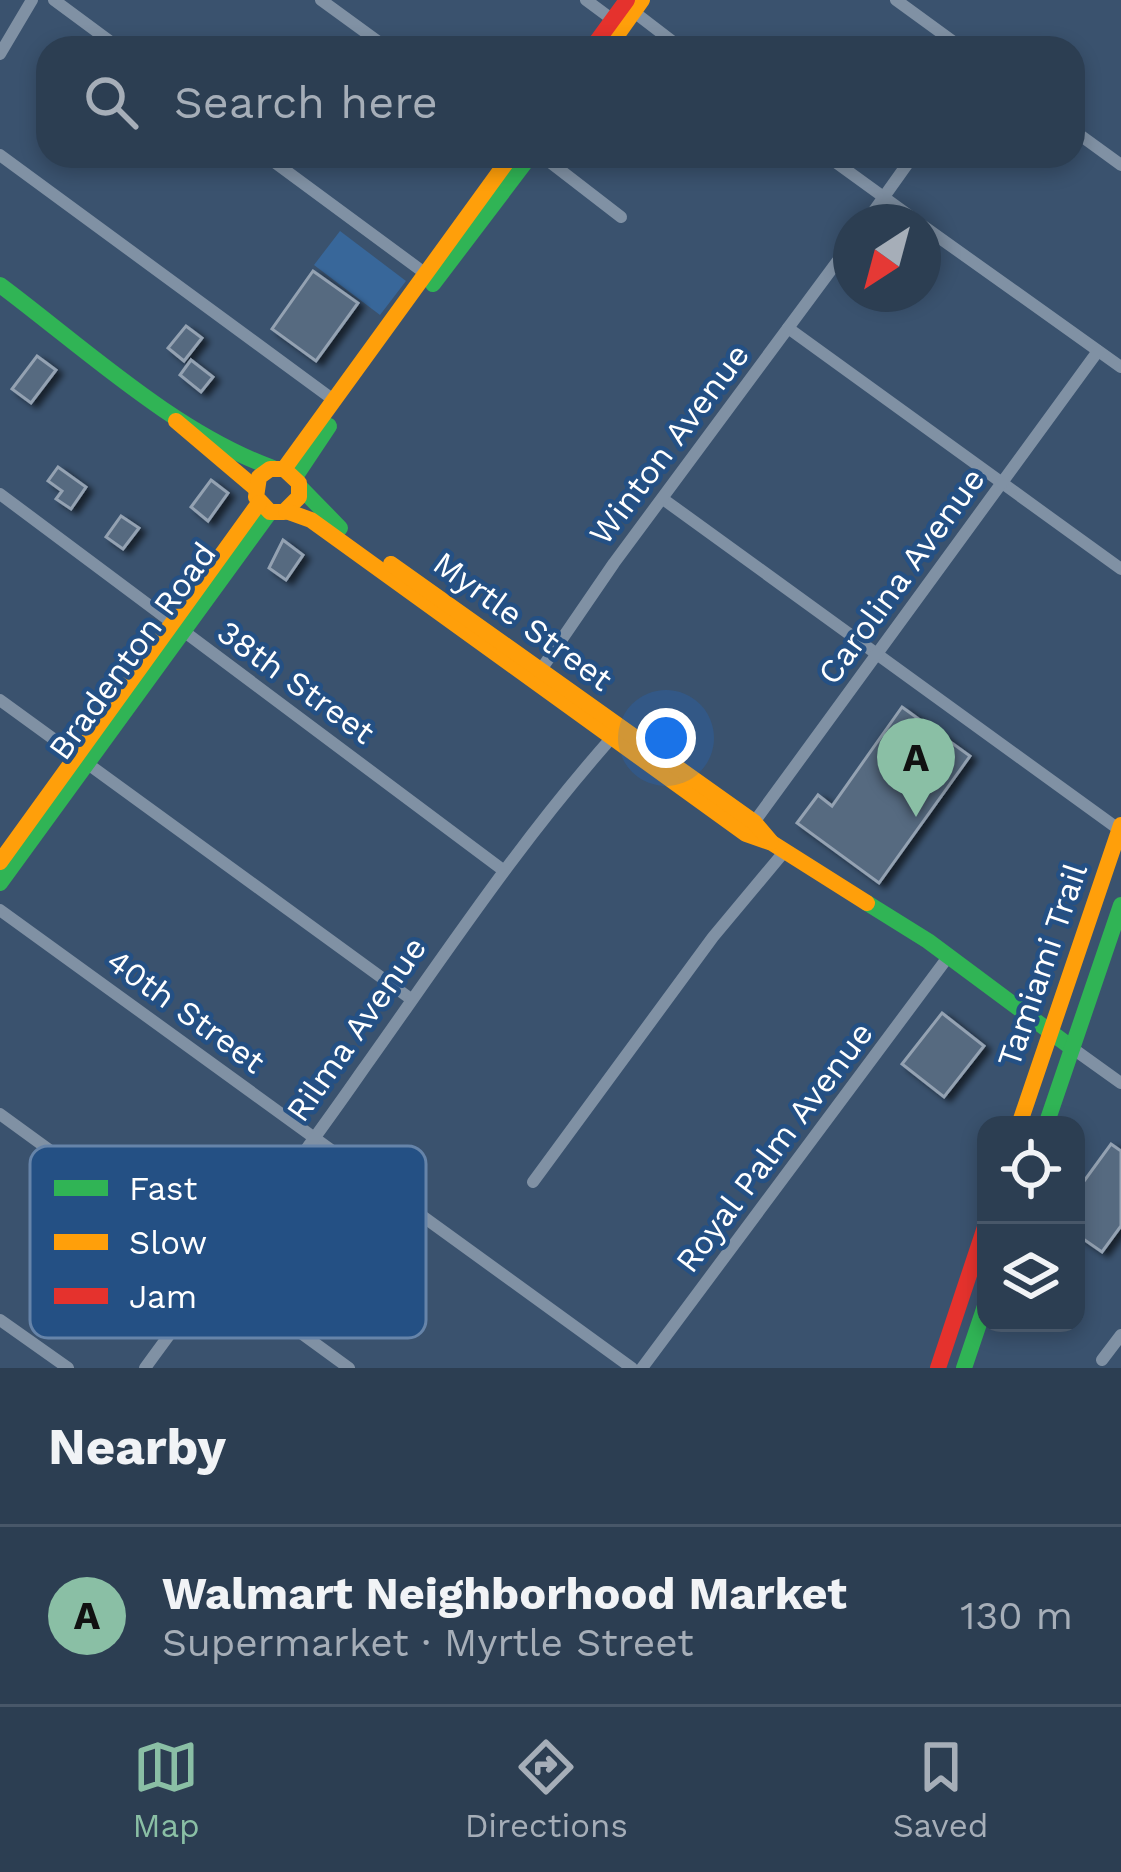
<!DOCTYPE html>
<meta charset="utf-8">
<style>
body{margin:0;font-family:"Work Sans",sans-serif;background:#38495c;color:#f1f3f6}
.controls{position:absolute;right:36px;bottom:36px;display:grid;overflow:hidden;border-radius:24px;box-shadow:0 6px 18px #0003}
.controls button{width:108px;height:108px;display:grid;place-items:center;padding:0;border:0;border-bottom:3px solid #485769;background:#2c3e52;color:#f1f3f6;font:60px sans-serif}
.compass{position:absolute;left:833px;top:204px;width:108px;height:108px;border-radius:50%;background:#2c3e52;box-shadow:0 6px 18px #0003;rotate:216deg}
.you{position:absolute;left:666px;top:738px;width:42px;height:42px;margin:-30px;border:9px solid #fff;border-radius:50%;background:#1a73e8;box-shadow:0 0 0 18px #1a73e833}
.badge{display:grid;place-items:center;width:78px;height:78px;border-radius:50%;background:#8abfa5;color:#111;font-size:39px;font-weight:700}
.pin{position:absolute;translate:-50% -99px;filter:drop-shadow(0 3px 6px #0008)}
.pin::after{content:'';position:absolute;top:63px;width:42px;height:36px;background:inherit;clip-path:polygon(0 0,100% 0,50% 100%)}
.list{margin:0;padding:0;list-style:none}
h2{display:flex;justify-content:space-between;align-items:center;height:156px;margin:0;padding:0 48px;font-size:51px}
h2 small{font-size:39px;font-weight:400;color:#a6aeb8}
.list li{display:grid;grid-template-columns:78px 1fr auto;gap:36px;align-items:center;box-sizing:border-box;height:180px;padding:0 48px;border-top:3px solid #485769}
.list b{display:block;font-size:45px;white-space:nowrap}
.list p{margin:0;font-size:39px;white-space:nowrap;color:#a6aeb8}
.list em{font-size:39px;font-style:normal;color:#a6aeb8}
.icon{flex:none;width:66px;height:66px;fill:none;stroke:currentColor;stroke-width:2;stroke-linecap:round;stroke-linejoin:round}
.map{position:relative;flex:none;width:1121px;height:1368px;overflow:hidden}
.search{position:absolute;background:#2c3e52;box-shadow:0 6px 18px #0003;left:36px;right:36px;top:36px;height:132px;display:flex;align-items:center;gap:30px;box-sizing:border-box;padding:0 42px;border-radius:36px;color:#a6aeb8;font-size:45px}
.sheet{height:336px;background:#2c3e52}
nav{display:flex;justify-content:space-around;align-items:center;box-sizing:border-box;height:168px;border-top:3px solid #485769;background:#2c3e52;font-size:33px;color:#a6aeb8}
nav a{display:grid;justify-items:center;gap:6px}
nav .on{color:#8abfa5}
.map>svg:first-child{display:block}
.green{fill:#38679a}
.building{fill:#576a80;stroke:#94a2b2;stroke-width:3;filter:url(#shadow)}
.lines{fill:none;stroke-linecap:round;stroke-linejoin:round}
.street{stroke:#8091a4;stroke-width:12}
.fast{stroke:#30b455;stroke-width:16}
.slow{stroke:#ff9f0a;stroke-width:16}
.jam{stroke:#e5322d;stroke-width:16}
.labels{text-anchor:middle;dominant-baseline:central;stroke-width:9;stroke-linejoin:round;paint-order:stroke}
.street-label{font-size:33px;fill:#fff;stroke:#245084}
.key{fill:#245084;stroke:#6684a9;stroke-width:3}
.key-label{font-size:33px;fill:#fff}
</style>
<div class="map">
<svg width="1121" height="1368" viewBox="0 0 1121 1368">
<defs>
<filter id="shadow"><feDropShadow dx="6" dy="4" stdDeviation="3" flood-color="#0009"/></filter>
</defs>
<rect width="100%" height="100%" fill="#3a526e"/>
<polygon class="green" points="340,231 406,281 380,315 314,265"/>
<g class="building">
<polygon points="313,271 358,303 316,361 272,329"/>
<polygon points="186,326 202,338 184,361 168,348"/>
<polygon points="37,356 56,370 31,403 12,389"/>
<polygon points="191,360 213,377 201,392 180,375"/>
<polygon points="58,467 86,487 71,509 56,499 62,491 48,481"/>
<polygon points="211,480 228,493 208,521 191,507"/>
<polygon points="121,516 139,528 123,549 106,537"/>
<polygon points="283,540 303,555 286,580 269,568"/>
<polygon points="902,707 970,756 879,883 797,823 818,795 832,806"/>
<polygon points="942,1013 984,1046 944,1097 902,1064"/>
<polygon points="1111,1144 1121,1151 1121,1226 1102,1252 1076,1234 1076,1192"/>
</g>
<g class="lines">
<g class="street">
<polyline points="54,0 119,48"/>
<polyline points="321,0 387,48"/>
<polyline points="586,0 613,20"/>
<polyline points="896,0 962,48"/>
<polyline points="634,12 681,48"/>
<polyline points="0,54 32,0"/>
<polyline points="1073,130 1121,165"/>
<polyline points="0,155 335,401"/>
<polyline points="266,156 426,274"/>
<polyline points="542,156 621,217"/>
<polyline points="827,156 918,222"/>
<polyline points="866,222 913,156"/>
<polyline points="923,226 1121,367"/>
<polyline points="788,328 1121,569"/>
<polyline points="0,494 503,870"/>
<polyline points="663,499 1121,831"/>
<polyline points="538,674 614,563 851,243"/>
<polyline points="0,700 411,999"/>
<polyline points="752,825 1098,351"/>
<polyline points="0,910 632,1368"/>
<polyline points="1072,1048 1121,1083"/>
<polyline points="0,1114 349,1368"/>
<polyline points="533,1182 713,937 784,852"/>
<polyline points="0,1320 68,1368"/>
<polyline points="1102,1360 1121,1335"/>
<path d="M145,1368C217,1269 292,1172 362,1071C444,956 521,839 615,734"/>
<polyline points="642,1368 948,957"/>
</g>
<g class="fast">
<polyline points="433,284 530,156"/>
<path d="M0,285C83,347 175,433 273,468"/>
<polyline points="295,477 329,426"/>
<polyline points="300,487 340,528"/>
<polyline points="0,883 270,512"/>
<polyline points="867,903 928,941 1072,1048"/>
<polyline points="1046,1125 1121,905"/>
<polyline points="964,1368 986,1303"/>
</g>
<g class="slow">
<polyline points="608,48 642,0"/>
<polyline points="176,421 255,488"/>
<polyline points="284,469 299,483 299,497 284,512 270,512 256,497 259,477 270,469 284,469 511,156"/>
<polyline points="286,511 311,520 746,834 772,843 867,903"/>
<polyline points="391,564 754,822 771,842"/>
<polyline points="0,862 259,503"/>
<polyline points="1019,1125 1121,825"/>
</g>
<g class="jam">
<polyline points="592,48 627,0"/>
<polyline points="938,1368 986,1224"/>
</g>
</g>
<g class="labels">
<g class="street-label">
<text transform="translate(669 444) rotate(-53)">Winton Avenue</text>
<text transform="translate(901 576) rotate(-54)">Carolina Avenue</text>
<text transform="translate(523 621) rotate(36)">Myrtle Street</text>
<text transform="translate(132 651) rotate(-54)">Bradenton Road</text>
<text transform="translate(296 682) rotate(36)">38th Street</text>
<text transform="translate(1042 965) rotate(-71)">Tamiami Trail</text>
<text transform="translate(186 1011) rotate(36)">40th Street</text>
<text transform="translate(356 1029) rotate(-55)">Rilma Avenue</text>
<text transform="translate(774 1147) rotate(-53)">Royal Palm Avenue</text>
</g>
</g>
<rect x="30" y="1146" width="396" height="192" rx="18" class="key"/>
<rect x="54" y="1180" width="54" height="16" fill="#30b455"/>
<rect x="54" y="1234" width="54" height="16" fill="#ff9f0a"/>
<rect x="54" y="1288" width="54" height="16" fill="#e5322d"/>
<g class="key-label">
<text x="129" y="1200">Fast</text>
<text x="129" y="1254">Slow</text>
<text x="129" y="1308">Jam</text>
</g>
</svg>
<div class="controls">
<button><svg class="icon" aria-label="locate" viewBox="0 0 24 24"><circle cx="12" cy="12" r="6"/><path d="M12 2v4M12 18v4M2 12h4M18 12h4"/></svg></button>
<button><svg class="icon" aria-label="layers" viewBox="0 0 24 24"><path d="M12 4l9 5-9 5-9-5zM3 14l9 5 9-5"/></svg></button>
</div>
<svg class="compass" viewBox="-18 -18 36 36"><path d="M0-13l5 13h-10z" fill="#e53935"/><path d="M0 13l5-13h-10z" fill="#a6aeb8"/></svg>
<div class="you"></div>
<div class="pin badge" style="left:916px;top:817px">A</div>
<div class="search"><svg class="icon" aria-label="search" viewBox="0 0 24 24"><circle cx="10" cy="10" r="6"/><path d="M15 15l6 6"/></svg>Search here</div>
</div>
<section class="sheet">
<h2>Nearby<small></small></h2>
<ul class="list">
<li><span class="badge">A</span><div><b>Walmart Neighborhood Market</b><p>Supermarket · Myrtle Street</p></div><em>130 m</em></li>
</ul>
</section>
<nav>
<a class="on"><svg class="icon" aria-label="map" viewBox="0 0 24 24"><path d="M3 6l6-2 6 2 6-2v14l-6 2-6-2-6 2zM9 4v14M15 6v14"/></svg>Map</a>
<a><svg class="icon" aria-label="directions" viewBox="0 0 24 24"><path d="M12 3l9 9-9 9-9-9zM9 14v-3h6M13 9l2 2-2 2"/></svg>Directions</a>
<a><svg class="icon" aria-label="saved" viewBox="0 0 24 24"><path d="M7 4h10v16l-5-4-5 4z"/></svg>Saved</a>
</nav>
